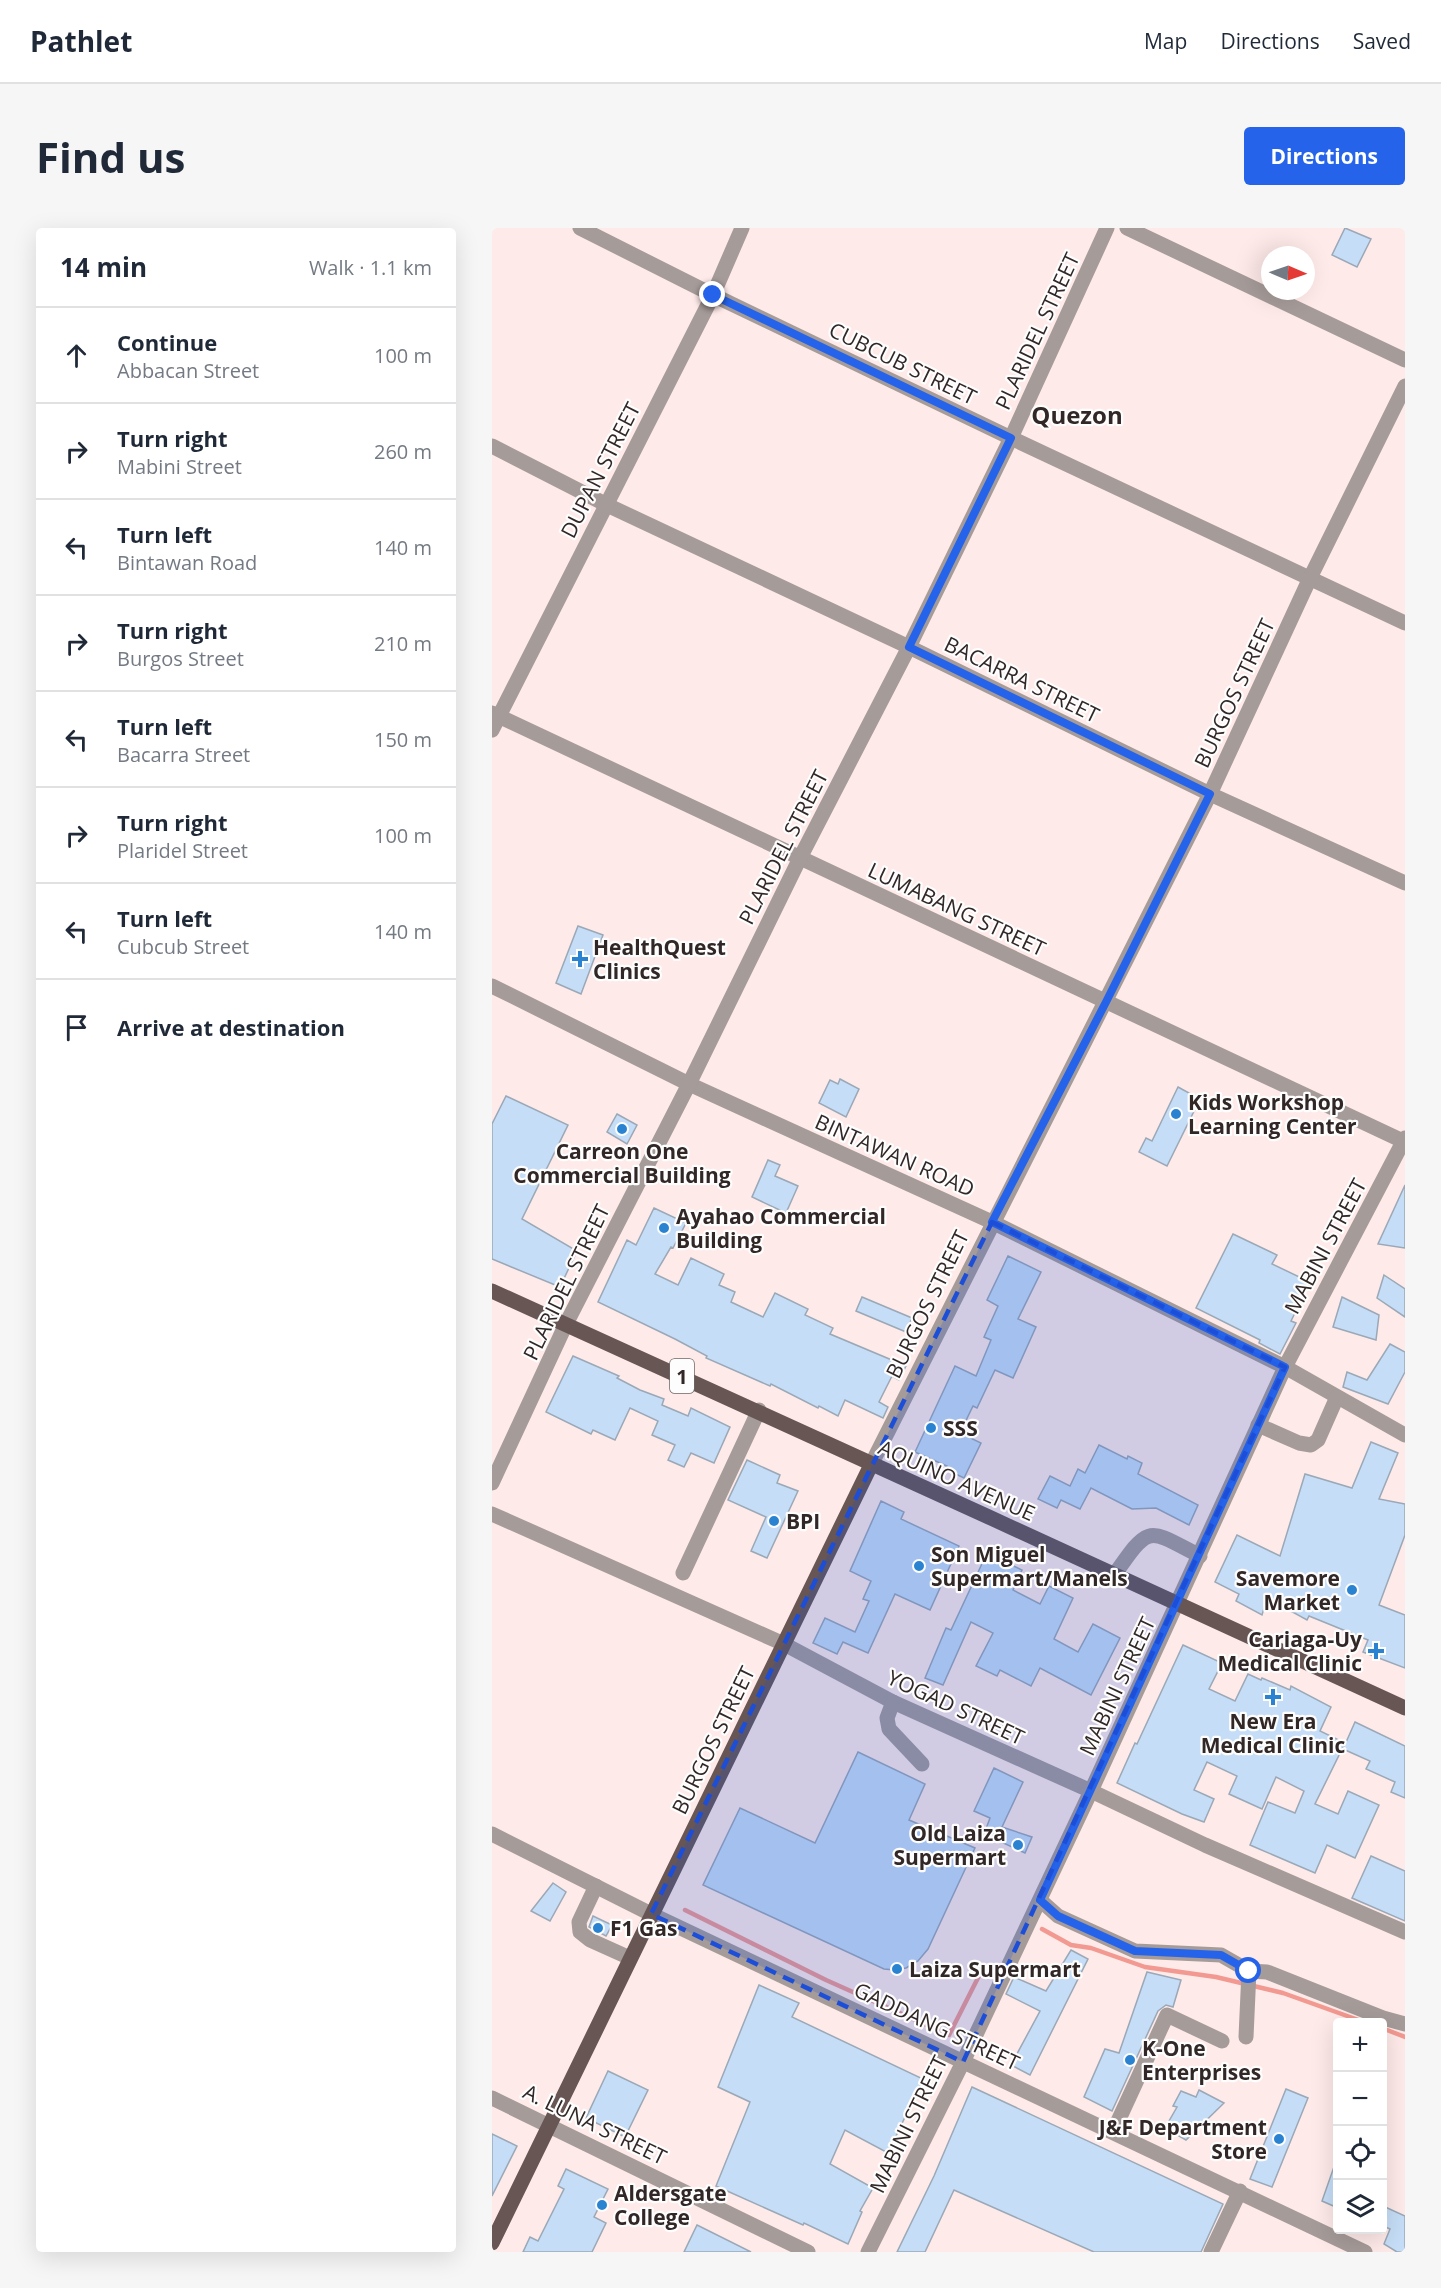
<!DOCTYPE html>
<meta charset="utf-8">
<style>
body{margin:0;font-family:"Open Sans",sans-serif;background:#f6f6f7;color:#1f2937}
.controls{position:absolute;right:18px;bottom:18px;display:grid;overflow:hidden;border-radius:6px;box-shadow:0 6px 24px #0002}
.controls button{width:54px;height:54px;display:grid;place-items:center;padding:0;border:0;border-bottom:2px solid #e0e1e3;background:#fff;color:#1f2937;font:30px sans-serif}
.compass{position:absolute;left:769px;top:18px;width:54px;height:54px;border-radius:50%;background:#fff;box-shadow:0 6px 24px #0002;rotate:92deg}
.stop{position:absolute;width:18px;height:18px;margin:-14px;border:4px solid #2563eb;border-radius:50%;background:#fff}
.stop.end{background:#2563eb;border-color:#fff;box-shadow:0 2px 6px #0008}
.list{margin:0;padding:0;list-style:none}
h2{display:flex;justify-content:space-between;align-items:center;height:78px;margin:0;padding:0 24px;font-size:26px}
h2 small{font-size:20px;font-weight:400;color:#747a83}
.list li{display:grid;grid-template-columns:39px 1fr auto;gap:18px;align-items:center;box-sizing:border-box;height:96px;padding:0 24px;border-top:2px solid #e0e1e3}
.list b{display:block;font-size:22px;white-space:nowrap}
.list p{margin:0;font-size:20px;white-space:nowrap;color:#747a83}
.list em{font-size:20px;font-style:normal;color:#747a83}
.icon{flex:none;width:33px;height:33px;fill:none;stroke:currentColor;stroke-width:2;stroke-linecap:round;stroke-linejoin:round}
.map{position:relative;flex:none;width:913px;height:2024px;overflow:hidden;border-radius:6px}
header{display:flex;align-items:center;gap:36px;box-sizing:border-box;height:84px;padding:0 30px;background:#fff;border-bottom:2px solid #e0e1e3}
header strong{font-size:28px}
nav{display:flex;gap:33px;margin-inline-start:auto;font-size:21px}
.intro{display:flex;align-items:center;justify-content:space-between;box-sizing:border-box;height:144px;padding:0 36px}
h1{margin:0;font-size:42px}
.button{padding:15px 27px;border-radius:6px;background:#2563eb;color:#fff;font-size:21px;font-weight:700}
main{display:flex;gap:36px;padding:0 36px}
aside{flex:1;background:#fff;border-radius:6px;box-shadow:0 6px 24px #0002}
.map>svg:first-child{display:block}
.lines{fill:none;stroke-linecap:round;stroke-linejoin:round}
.stream{stroke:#f29991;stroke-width:4.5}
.building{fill:#c5ddf6;stroke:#9aa8b7;stroke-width:1.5}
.minor{stroke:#a59b99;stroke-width:15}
.major{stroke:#675654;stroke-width:15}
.route{stroke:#2563eb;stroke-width:8}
.marked{fill:#1d4ed8;fill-opacity:0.2;stroke:#1d4ed8;stroke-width:4.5;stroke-dasharray:12 8;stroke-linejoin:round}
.poi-dot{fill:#2a83d1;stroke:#fdfdfd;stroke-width:2}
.labels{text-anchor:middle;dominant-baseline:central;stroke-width:4.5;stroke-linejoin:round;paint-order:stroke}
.shield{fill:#fdfdfd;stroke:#6e6766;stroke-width:1.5}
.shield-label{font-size:20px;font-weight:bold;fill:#302726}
.street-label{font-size:21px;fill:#302726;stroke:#fdfdfd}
.poi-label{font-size:21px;font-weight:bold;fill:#302726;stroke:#fdfdfd;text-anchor:start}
.quarter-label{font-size:24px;font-weight:bold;fill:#302726;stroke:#fdfdfd}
</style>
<header>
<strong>Pathlet</strong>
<nav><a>Map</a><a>Directions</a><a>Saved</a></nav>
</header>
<div class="intro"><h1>Find us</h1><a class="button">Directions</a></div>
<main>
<aside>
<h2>14 min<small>Walk · 1.1 km</small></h2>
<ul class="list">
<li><svg class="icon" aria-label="ahead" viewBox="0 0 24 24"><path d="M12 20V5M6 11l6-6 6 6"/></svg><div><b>Continue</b><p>Abbacan Street</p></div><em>100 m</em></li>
<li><svg class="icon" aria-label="right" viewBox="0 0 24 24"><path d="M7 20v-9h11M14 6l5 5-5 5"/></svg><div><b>Turn right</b><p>Mabini Street</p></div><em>260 m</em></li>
<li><svg class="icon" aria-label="left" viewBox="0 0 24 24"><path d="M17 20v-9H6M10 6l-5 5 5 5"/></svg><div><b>Turn left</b><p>Bintawan Road</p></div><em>140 m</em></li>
<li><svg class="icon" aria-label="right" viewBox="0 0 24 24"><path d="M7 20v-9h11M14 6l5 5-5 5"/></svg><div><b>Turn right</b><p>Burgos Street</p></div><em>210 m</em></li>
<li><svg class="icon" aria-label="left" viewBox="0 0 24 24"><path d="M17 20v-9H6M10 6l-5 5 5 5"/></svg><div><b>Turn left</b><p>Bacarra Street</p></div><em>150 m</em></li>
<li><svg class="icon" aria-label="right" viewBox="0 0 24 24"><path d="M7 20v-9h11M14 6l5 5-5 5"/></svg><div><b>Turn right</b><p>Plaridel Street</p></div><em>100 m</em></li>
<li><svg class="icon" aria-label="left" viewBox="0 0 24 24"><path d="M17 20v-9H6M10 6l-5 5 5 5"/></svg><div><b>Turn left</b><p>Cubcub Street</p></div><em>140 m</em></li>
<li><svg class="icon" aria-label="arrive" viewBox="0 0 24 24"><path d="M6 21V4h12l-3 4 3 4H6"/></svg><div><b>Arrive at destination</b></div></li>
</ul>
</aside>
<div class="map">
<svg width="913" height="2024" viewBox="0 0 913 2024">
<rect width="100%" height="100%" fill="#feeae8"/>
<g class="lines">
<g class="stream">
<polyline points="193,1682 334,1752 457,1807 492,1738"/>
<polyline points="550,1701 579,1717 599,1720 653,1739 724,1749 791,1765 872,1794"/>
<polyline points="890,1800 913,1809"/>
</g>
</g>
<g class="building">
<polygon points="853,0 879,11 865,39 840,27"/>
<polygon points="86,698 111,707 89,766 64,755"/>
<polygon points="348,851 367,861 354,889 327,875 338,852 346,856"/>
<polygon points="686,859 708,871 675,938 647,924 654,910 660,913"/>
<polygon points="14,868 76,897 30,991 85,1023 68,1059 0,1031 0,896"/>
<polygon points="125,886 145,897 135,916 115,904"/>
<polygon points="276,932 288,937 283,948 306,958 294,985 260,969"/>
<polygon points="913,957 913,1020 886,1016"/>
<polygon points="162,980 194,995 181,1020 179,1019 163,1046 186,1057 199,1030 232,1046 227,1057 243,1064 239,1074 271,1089 283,1065 316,1081 313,1087 341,1100 338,1106 414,1138 407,1152 400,1148 387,1174 396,1179 391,1190 353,1172 346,1188 327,1178 326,1180 279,1156 278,1158 214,1130 215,1128 183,1111 106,1074 135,1012 144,1017"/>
<polygon points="741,1006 785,1027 780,1036 818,1054 799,1093 804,1095 788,1126 767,1115 768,1112 704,1080"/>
<polygon points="516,1028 549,1044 526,1091 544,1099 521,1150 503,1142 485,1180 481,1178 468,1205 489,1215 472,1250 453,1241 455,1238 423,1224 463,1138 484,1148 499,1112 492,1109 506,1078 495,1072"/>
<polygon points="892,1047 913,1061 913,1089 885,1070"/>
<polygon points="370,1069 420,1090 414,1104 364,1083"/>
<polygon points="850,1069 887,1087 884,1112 841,1099"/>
<polygon points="898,1116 913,1124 913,1144 896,1176 851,1159 855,1144 875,1152"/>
<polygon points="81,1128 127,1148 125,1150 148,1162 172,1171 170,1177 196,1188 199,1180 238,1199 222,1235 199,1225 192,1239 176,1232 183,1217 160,1207 166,1193 138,1180 123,1212 101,1202 99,1206 54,1184"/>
<polygon points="879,1214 906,1225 887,1271 913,1276 913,1307 887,1377 913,1387 913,1440 871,1424 876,1412 817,1388 815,1392 775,1370 770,1387 744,1373 747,1366 723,1354 745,1307 788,1328 813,1246 860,1260"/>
<polygon points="607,1217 635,1231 636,1228 650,1235 646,1246 706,1277 697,1297 664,1280 640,1281 599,1260 588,1281 569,1272 565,1280 546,1271 558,1248 578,1258 586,1241 593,1245"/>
<polygon points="255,1232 288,1247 285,1255 306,1263 275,1330 259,1323 274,1289 236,1272"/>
<polygon points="389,1273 412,1284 409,1291 467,1318 438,1382 403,1366 376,1425 351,1414 345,1426 321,1415 333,1390 363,1404 377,1373 371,1371 379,1353 358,1343"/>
<polygon points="495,1325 530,1342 521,1362 548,1376 557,1358 581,1370 562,1411 586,1424 601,1396 628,1410 599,1467 548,1440 539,1458 508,1442 505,1448 484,1438 501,1405 479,1394 451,1457 433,1450 454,1400 459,1402"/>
<polygon points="691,1417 730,1435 717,1461 743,1473 756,1446 769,1452 770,1450 798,1462 799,1458 839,1479 828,1503 853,1515 823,1576 846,1586 856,1563 887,1577 863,1630 835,1617 823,1645 758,1617 776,1574 803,1585 812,1563 784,1549 770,1581 737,1566 745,1548 715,1534 702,1562 722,1571 712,1594 690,1586 625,1555 643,1515 645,1516"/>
<polygon points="863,1494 913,1518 913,1570 899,1564 903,1554 874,1541 878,1533 851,1521"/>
<polygon points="366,1524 433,1556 417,1592 483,1620 436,1721 426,1733 414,1740 403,1742 392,1741 211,1657 248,1580 323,1615"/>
<polygon points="502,1540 531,1554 510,1599 540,1609 533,1625 492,1606 498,1590 482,1583"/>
<polygon points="879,1628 913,1643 913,1693 860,1670"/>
<polygon points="61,1655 74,1664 58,1693 39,1683"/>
<polygon points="101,1688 120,1697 114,1708 97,1699"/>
<polygon points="579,1722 596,1731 538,1847 519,1837 548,1783 514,1766 522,1749 554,1763"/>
<polygon points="655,1744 689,1752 681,1779 674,1777 666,1783 620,1883 592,1869 613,1821 627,1825"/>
<polygon points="267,1757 307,1775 300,1789 431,1851 396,1925 353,1902 338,1936 381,1960 368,1983 370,1984 356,2016 312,1995 311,1997 224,1958 258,1874 226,1859"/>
<polygon points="116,1843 156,1862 133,1909 94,1890"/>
<polygon points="480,1859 731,1976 709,2024 602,2024 462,1962 433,2024 405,2024 442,1948"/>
<polygon points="794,1861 816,1870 780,1959 758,1951"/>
<polygon points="707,1862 732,1875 694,1912 673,1900 685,1879 681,1878 689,1863 704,1869"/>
<polygon points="0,1906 25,1918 0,1968"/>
<polygon points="844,1933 846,1933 846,1980 830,1973"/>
<polygon points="74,1941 116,1961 102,1989 114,1995 100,2024 31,2024 38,2009 46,2013 72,1961 66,1958"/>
<polygon points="891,1978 913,1988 913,2024 905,2024 892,2016 898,2001 891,1998"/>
<polygon points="205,1997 259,2024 192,2024"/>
</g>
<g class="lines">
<g class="minor">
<polyline points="88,0 221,67 519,210 913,395"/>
<polyline points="635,0 913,132"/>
<polyline points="0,218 115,277 417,419 718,566 913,655"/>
<polyline points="0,485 913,914"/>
<polyline points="0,502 221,67 250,0"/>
<polyline points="0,758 197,856 500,994 793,1139 913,1207"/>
<polyline points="766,1197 807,1215 819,1217 826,1212 845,1169"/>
<polyline points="379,1237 718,566 818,350 913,158"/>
<polyline points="0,1255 74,1096 197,856 308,630 417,419 519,210 615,0"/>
<polyline points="0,1286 292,1416 401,1474 599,1563 713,1617 913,1704"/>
<polyline points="191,1345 267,1182"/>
<path d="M623,1346C658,1296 655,1300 708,1328"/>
<polyline points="401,1474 395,1490 397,1501 430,1536"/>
<polyline points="0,1606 159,1686 873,2024"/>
<polyline points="104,1658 87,1694 88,1704 98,1712 138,1730"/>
<polyline points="548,1672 566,1688 643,1723 729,1727 757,1743 775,1744 891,1790 913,1796"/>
<polyline points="754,1809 757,1743"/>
<polyline points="0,1870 316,2024"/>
<polyline points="621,1904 675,1787 730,1813"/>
<polyline points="376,2024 471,1834 599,1563 793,1139 913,910"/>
<polyline points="719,2024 748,1963"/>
</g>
<g class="major">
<path d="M0,1063C305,1201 609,1340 913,1480"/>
<polyline points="0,2015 379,1237"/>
</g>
</g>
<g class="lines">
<polyline class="route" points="221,67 519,210 417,419 718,566 614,774 500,994 793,1139 548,1672 566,1688 643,1723 729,1727 757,1743"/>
</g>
<path class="marked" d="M500,994L793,1139L471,1834L159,1686Z"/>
<g class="poi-dot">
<path d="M85 722h6v6h6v6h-6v6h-6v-6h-6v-6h6z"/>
<circle cx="684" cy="886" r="6"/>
<circle cx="130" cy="901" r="6"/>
<circle cx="172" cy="1000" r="6"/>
<circle cx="439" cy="1200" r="6"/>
<circle cx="282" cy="1293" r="6"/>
<circle cx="427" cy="1338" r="6"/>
<circle cx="860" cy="1362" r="6"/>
<path d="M881 1414h6v6h6v6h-6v6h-6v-6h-6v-6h6z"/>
<path d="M778 1460h6v6h6v6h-6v6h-6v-6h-6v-6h6z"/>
<circle cx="526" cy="1617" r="6"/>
<circle cx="106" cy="1700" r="6"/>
<circle cx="405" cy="1741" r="6"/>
<circle cx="638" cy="1832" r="6"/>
<circle cx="787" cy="1911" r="6"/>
<circle cx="110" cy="1977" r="6"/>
</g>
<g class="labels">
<rect class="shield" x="178" y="1131" width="24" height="34" rx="4.5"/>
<g class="shield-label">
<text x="190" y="1148">1</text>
</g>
<g class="street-label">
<text transform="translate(545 103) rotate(-65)">PLARIDEL STREET</text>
<text transform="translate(411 135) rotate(26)">CUBCUB STREET</text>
<text transform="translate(108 242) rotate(-63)">DUPAN STREET</text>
<text transform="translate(530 451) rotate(26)">BACARRA STREET</text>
<text transform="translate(742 465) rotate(-65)">BURGOS STREET</text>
<text transform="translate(291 619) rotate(-63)">PLARIDEL STREET</text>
<text transform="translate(465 681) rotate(25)">LUMABANG STREET</text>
<text transform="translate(403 927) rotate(24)">BINTAWAN ROAD</text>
<text transform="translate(833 1018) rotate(-62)">MABINI STREET</text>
<text transform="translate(74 1054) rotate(-64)">PLARIDEL STREET</text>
<text transform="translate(435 1076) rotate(-64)">BURGOS STREET</text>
<text transform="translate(465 1252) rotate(24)">AQUINO AVENUE</text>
<text transform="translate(625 1458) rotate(-65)">MABINI STREET</text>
<text transform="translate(464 1479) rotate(25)">YOGAD STREET</text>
<text transform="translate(221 1512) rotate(-64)">BURGOS STREET</text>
<text transform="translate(445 1798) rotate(25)">GADDANG STREET</text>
<text transform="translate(103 1896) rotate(26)">A. LUNA STREET</text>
<text transform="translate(416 1896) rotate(-64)">MABINI STREET</text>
</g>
<g class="poi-label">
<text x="101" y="719">HealthQuest<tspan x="101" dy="24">Clinics</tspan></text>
<text x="696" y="874">Kids Workshop<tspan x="696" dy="24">Learning Center</tspan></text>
<text x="130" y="923" text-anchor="middle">Carreon One<tspan x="130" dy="24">Commercial Building</tspan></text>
<text x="184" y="988">Ayahao Commercial<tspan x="184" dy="24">Building</tspan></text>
<text x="451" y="1200">SSS</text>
<text x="294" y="1293">BPI</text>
<text x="439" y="1326">Son Miguel<tspan x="439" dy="24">Supermart/Manels</tspan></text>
<text x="848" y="1350" text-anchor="end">Savemore<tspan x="848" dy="24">Market</tspan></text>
<text x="870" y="1411" text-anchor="end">Cariaga-Uy<tspan x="870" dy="24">Medical Clinic</tspan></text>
<text x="781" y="1493" text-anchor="middle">New Era<tspan x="781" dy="24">Medical Clinic</tspan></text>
<text x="514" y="1605" text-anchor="end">Old Laiza<tspan x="514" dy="24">Supermart</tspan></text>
<text x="118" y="1700">F1 Gas</text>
<text x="417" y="1741">Laiza Supermart</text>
<text x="650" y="1820">K-One<tspan x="650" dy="24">Enterprises</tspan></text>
<text x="775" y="1899" text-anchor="end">J&amp;F Department<tspan x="775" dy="24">Store</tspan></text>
<text x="122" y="1965">Aldersgate<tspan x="122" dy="24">College</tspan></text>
</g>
<g class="quarter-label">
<text x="585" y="186">Quezon</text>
</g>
</g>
</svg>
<div class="controls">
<button>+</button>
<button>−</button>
<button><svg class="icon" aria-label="locate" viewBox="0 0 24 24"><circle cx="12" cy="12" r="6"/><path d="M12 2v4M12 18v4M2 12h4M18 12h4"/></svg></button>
<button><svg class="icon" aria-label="layers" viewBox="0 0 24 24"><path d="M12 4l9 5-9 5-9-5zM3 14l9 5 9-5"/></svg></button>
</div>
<svg class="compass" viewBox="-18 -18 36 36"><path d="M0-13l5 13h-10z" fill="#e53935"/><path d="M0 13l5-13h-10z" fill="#747a83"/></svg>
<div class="stop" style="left:757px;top:1743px"></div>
<div class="stop end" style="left:221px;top:67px"></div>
</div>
</main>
